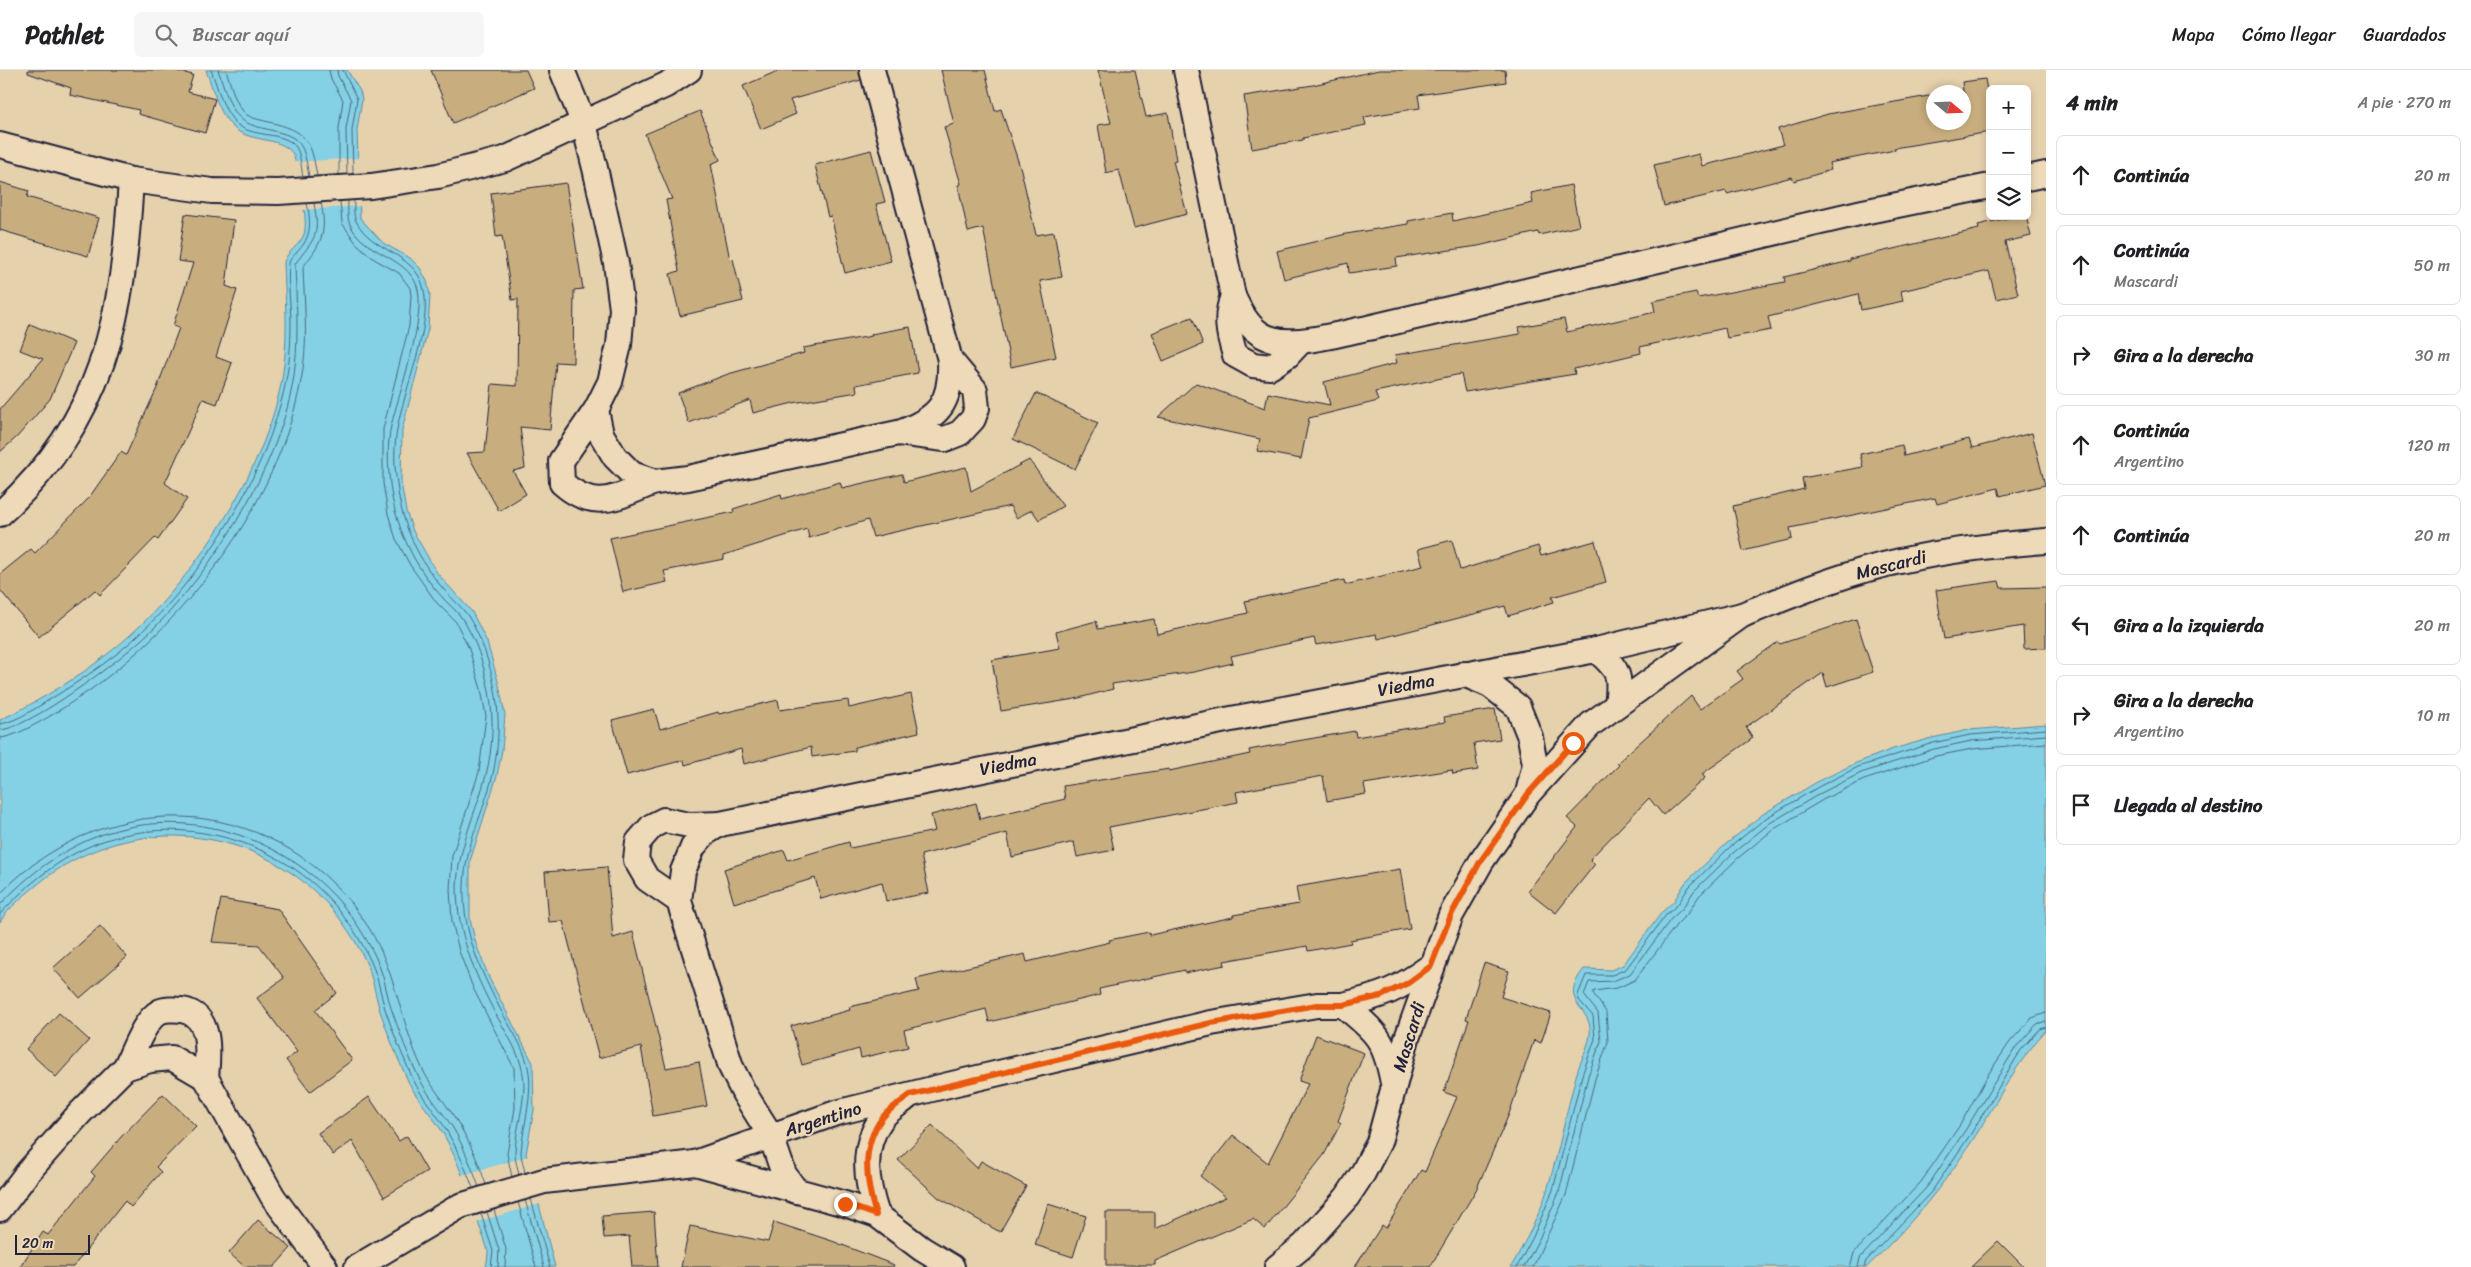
<!DOCTYPE html>
<html lang="es">
<meta charset="utf-8">
<style>
body{margin:0;font-family:Sriracha,sans-serif;background:#f6f6f6;color:#202124}
.controls{position:absolute;right:15px;top:15px;display:grid;overflow:hidden;border-radius:8px;box-shadow:0 2px 8px #0003}
.controls button{width:45px;height:45px;display:grid;place-items:center;padding:0;border:0;border-bottom:1px solid #e0e0e0;background:#fff;color:#202124;font:25px sans-serif}
.compass{position:absolute;left:1926px;top:15px;width:45px;height:45px;border-radius:50%;background:#fff;box-shadow:0 2px 8px #0003;rotate:109deg}
.scale{position:absolute;left:15px;bottom:12px;width:75px;box-sizing:border-box;padding-left:5px;border:2px solid #22223b;border-top:0;font-size:14px;line-height:18px;white-space:nowrap;color:#22223b;-webkit-text-stroke:4px #eedab8;paint-order:stroke}
.stop{position:absolute;width:15px;height:15px;margin:-11px;border:4px solid #ea580c;border-radius:50%;background:#fff}
.stop.end{background:#ea580c;border-color:#fff;box-shadow:0 1px 5px #0008}
.list{margin:0;padding:0;list-style:none}
h2{display:flex;justify-content:space-between;align-items:center;height:65px;margin:0;padding:0 20px;font-size:21px}
h2 small{font-size:16px;font-weight:400;color:#757577}
.list li{display:grid;grid-template-columns:32px 1fr auto;gap:15px;align-items:center;box-sizing:border-box;height:80px;margin:0 10px 10px;padding:0 10px;border:1px solid #e0e0e0;border-radius:8px}
.list b{display:block;font-size:19px;white-space:nowrap}
.list p{margin:0;font-size:16px;white-space:nowrap;color:#757577}
.list em{font-size:16px;font-style:normal;color:#757577}
.icon{flex:none;width:28px;height:28px;fill:none;stroke:currentColor;stroke-width:2;stroke-linecap:round;stroke-linejoin:round}
.map{position:relative;flex:none;width:2046px;height:1197px;overflow:hidden}
header{display:flex;align-items:center;gap:30px;box-sizing:border-box;height:70px;padding:0 25px;background:#fff;border-bottom:1px solid #e0e0e0}
header strong{font-size:24px}
nav{display:flex;gap:28px;margin-inline-start:auto;font-size:18px}
.search{width:350px;height:45px;background:#f6f6f6;display:flex;align-items:center;gap:12px;box-sizing:border-box;padding:0 18px;border-radius:8px;color:#757577;font-size:19px}
main{display:flex}
aside{flex:1;background:#fff}
.map>svg:first-child{display:block}
.water{fill:#84d0e4;stroke:#5d8aa0}
.pier{fill:#e6d1ad}
.lines{fill:none;stroke-linecap:round;stroke-linejoin:round}
.shore{stroke:#49687f;stroke-width:1}
.building{fill:#c8ae7f;stroke:#22223b}
.street-casing{stroke:#22223b;stroke-width:28}
.street{stroke:#eedab8;stroke-width:24}
.route{stroke:#ea580c;stroke-width:6}
.labels{text-anchor:middle;dominant-baseline:central;stroke-width:4;stroke-linejoin:round;paint-order:stroke}
.street-label{font-size:18px;fill:#22223b;stroke:#eedab8}
</style>
<header>
<strong>Pathlet</strong>
<div class="search"><svg class="icon" aria-label="search" viewBox="0 0 24 24"><circle cx="10" cy="10" r="6"/><path d="M15 15l6 6"/></svg>Buscar aquí</div>
<nav><a>Mapa</a><a>Cómo llegar</a><a>Guardados</a></nav>
</header>
<main>
<div class="map">
<svg width="2046" height="1197" viewBox="0 0 2046 1197">
<rect width="100%" height="100%" fill="#e6d1ad"/>
<filter id="ink" filterUnits="userSpaceOnUse"><feTurbulence type="fractalNoise" baseFrequency=".02" numOctaves="2"/><feDisplacementMap in="SourceGraphic" scale="10" xChannelSelector="R" yChannelSelector="G"/><feConvolveMatrix kernelMatrix="1 2 1 2 8 2 1 2 1" color-interpolation-filters="sRGB"/></filter>
<g filter="url(#ink)">
<g class="water">
<path d="M206,0H347L360,21L362,29L357,60L360,148L383,173L410,188L420,198L427,211L430,225L428,259L402,360L401,412L406,441L413,461L437,503L472,542L487,572L499,615L505,645L502,680L497,706L470,791V849L476,874L490,910L533,993L534,1040L526,1084L555,1197H486C487,1192 488,1186 488,1181C486,1173 482,1164 479,1155C470,1125 459,1093 444,1065C434,1047 418,1031 409,1013C398,990 388,965 380,941C376,928 374,915 370,903C364,884 351,864 340,849C267,754 130,738 38,814C25,825 9,837 0,852V650C41,630 80,607 115,578C190,518 274,391 284,294C288,261 285,226 284,192C287,181 300,176 304,164C309,150 297,102 294,86C284,66 252,73 235,59C219,46 213,19 206,0Z"/>
<path d="M2046,654V960C2017,992 1999,1028 1976,1065C1946,1113 1909,1157 1867,1197H1511C1525,1172 1540,1145 1548,1117C1559,1081 1566,1043 1576,1006C1579,994 1586,982 1589,970C1598,936 1554,936 1584,899L1611,900L1623,895L1662,842L1674,831L1685,813L1725,775L1763,744L1817,712L1856,693L1893,679L1932,668L1969,660Z"/>
</g>
<g class="pier">
<polygon points="360,88 362,136 301,140 293,92"/>
<polygon points="529,1086 540,1134 476,1152 459,1106"/>
</g>
<g class="lines">
<g class="shore">
<path d="M211,0C218,17 223,43 238,55C254,68 284,61 296,77C301,85 301,98 303,107"/>
<path d="M218,0C224,15 228,37 241,49C247,54 254,56 262,58C300,67 303,68 309,107"/>
<path d="M226,0C231,14 235,36 247,45C253,49 262,50 269,52C307,61 311,70 317,106"/>
<polyline points="329,0 331,9 343,30 339,58 339,105"/>
<polyline points="337,0 338,6 351,30 346,59 347,104"/>
<polyline points="343,0 357,29 352,60 353,104"/>
<path d="M354,130C354,137 353,145 356,151C371,181 414,183 423,216C434,254 403,321 397,360C394,377 394,396 397,413C401,454 419,492 446,522C453,530 462,537 468,546C482,568 490,594 495,620C500,648 499,676 493,704C484,742 465,775 464,816C462,863 482,905 504,946C512,960 523,977 527,993C535,1020 523,1056 521,1082C521,1089 524,1096 525,1103"/>
<polyline points="340,131 342,153 356,173 374,189 399,203 410,218 411,226 409,256 383,359 383,413 388,444 396,469 410,495 436,532 456,552 469,579 481,619 486,646 479,702 452,786 450,820 452,851 459,881 473,918 514,998 515,1038 507,1084 512,1107"/>
<path d="M348,131C348,137 347,146 349,152C361,184 406,185 417,216C427,246 399,323 391,356C387,374 388,396 390,414C395,456 414,497 443,528C449,535 456,540 461,547C476,568 484,596 489,621C494,649 493,677 486,705C476,743 458,777 457,817C457,863 474,903 495,943C504,959 516,977 521,995C530,1024 515,1056 515,1084C515,1091 518,1098 519,1105"/>
<path d="M0,654C17,652 42,634 57,625C78,612 99,598 119,582C192,522 257,423 281,332C288,307 291,281 291,254C291,234 287,213 289,194C290,188 294,186 297,182C312,167 311,153 307,133"/>
<path d="M0,660C21,659 71,624 89,611C114,593 137,575 159,553C219,491 287,383 295,296C299,262 296,228 295,194C315,167 320,168 314,133"/>
<path d="M0,668C22,667 74,631 93,618C193,545 284,424 303,299C308,265 304,230 303,197C322,172 327,164 321,132"/>
<path d="M0,824C109,710 283,723 369,858C397,903 401,959 426,1006C436,1023 450,1038 460,1056C470,1074 480,1095 486,1115"/>
<path d="M0,835C28,805 59,781 98,766C196,729 311,776 363,864C369,874 376,886 380,898C385,911 387,925 391,938C399,961 408,986 419,1008C428,1026 442,1041 453,1058C463,1075 472,1098 479,1117"/>
<path d="M0,844C29,813 60,787 100,772C186,741 291,773 344,847C356,862 367,881 374,899C379,912 381,926 385,939C393,963 403,987 413,1009C422,1029 438,1044 448,1063C458,1080 466,1100 473,1118"/>
<polyline points="531,1129 550,1197"/>
<polyline points="525,1130 544,1197"/>
<polyline points="518,1132 536,1197"/>
<polyline points="494,1140 506,1179 505,1197"/>
<polyline points="487,1142 499,1180 498,1197"/>
<polyline points="481,1144 493,1181 491,1197"/>
<polyline points="1517,1197 1533,1167 1553,1120 1582,1005 1595,969 1593,946 1579,930 1578,925 1586,905 1612,905 1626,899 1666,845 1678,834 1689,817 1729,778 1766,748 1820,716 1858,697 1933,673 1970,665 2046,659"/>
<polyline points="1524,1197 1539,1169 1559,1122 1588,1006 1601,971 1598,943 1584,925 1589,912 1613,911 1630,904 1671,849 1683,838 1694,821 1733,783 1770,753 1823,722 1861,703 1934,679 1971,671 2046,665"/>
<polyline points="1533,1197 1566,1125 1595,1009 1608,972 1606,942 1593,923 1594,921 1617,918 1635,910 1677,854 1688,843 1699,826 1738,788 1774,759 1826,728 1864,710 1936,686 1972,679 2046,673"/>
<polyline points="1850,1197 1854,1183 1921,1112 1960,1055 1989,1003 2010,972 2032,948 2046,943"/>
<polyline points="1858,1197 1860,1188 1927,1117 1966,1059 2016,977 2037,954 2046,951"/>
<polyline points="1864,1197 1866,1191 1932,1121 1972,1062 2021,980 2040,959 2046,957"/>
</g>
</g>
<g class="building">
<polygon points="28,0 173,0 193,5 188,22 215,29 205,63 138,44 139,40 70,25 71,18 28,3"/>
<polygon points="431,0 526,0 534,18 453,53"/>
<polygon points="780,0 859,0 861,10 790,30 796,44 761,59 743,16"/>
<polygon points="941,0 985,0 995,41 1001,39 1021,100 1036,165 1054,162 1062,207 1040,211 1056,287 1011,297 983,158 968,162 958,115 961,114 944,57 954,54"/>
<polygon points="1098,0 1135,0 1146,47 1168,43 1176,90 1173,91 1187,144 1134,158 1119,100 1106,103 1098,55 1111,53"/>
<polygon points="1379,0 1505,0 1506,12 1418,25 1420,38 1364,47 1366,55 1303,68 1303,70 1252,79 1244,26 1313,15"/>
<polygon points="1985,9 1990,38 1990,62 1894,78 1895,80 1829,93 1831,100 1794,111 1792,107 1727,124 1726,121 1664,136 1654,95 1699,84 1702,96 1783,75 1778,59 1828,44 1934,25 1934,52 1964,52 1964,22 1951,22 1963,21 1962,12"/>
<polygon points="700,41 720,90 711,94 730,190 733,189 743,231 680,246 670,204 679,201 666,130 672,129 645,64"/>
<polygon points="871,80 885,132 876,134 891,191 845,203 831,146 828,147 815,95"/>
<polygon points="0,112 29,121 27,127 99,148 88,186 0,160"/>
<polygon points="566,113 583,219 574,220 573,293 556,292 550,360 520,357 525,398 513,401 526,424 499,441 467,383 485,382 492,314 517,316 518,229 512,230 502,166 496,167 491,123"/>
<polygon points="1571,115 1579,156 1539,165 1538,162 1478,176 1396,188 1397,196 1349,203 1348,193 1284,209 1277,181 1346,164 1408,154 1408,151 1452,143 1453,151 1533,133 1531,123"/>
<polygon points="185,144 234,150 226,216 237,220 216,287 232,293 217,334 203,329 165,413 187,429 158,470 155,468 100,525 95,520 39,567 0,520 0,504 31,479 35,483 88,429 121,382 126,385 157,318 179,258 173,256 193,193 178,191"/>
<polygon points="2016,146 2026,146 2031,166 2005,172 2018,224 1996,229 1989,201 1901,221 1903,231 1861,240 1858,224 1768,247 1771,260 1727,268 1725,258 1640,277 1641,283 1574,299 1575,304 1465,322 1461,304 1375,322 1378,331 1309,348 1301,389 1257,381 1260,369 1158,347 1196,313 1265,338 1268,323 1330,335 1324,312 1397,293 1395,285 1520,264 1519,257 1564,249 1567,262 1655,242 1653,231 1696,222 1698,228 1785,212 1784,207 1850,191 1850,189 1979,159 1978,155"/>
<polygon points="1192,247 1203,274 1163,291 1152,263"/>
<polygon points="30,254 74,273 50,329 17,367 0,382 0,339 43,289 20,280"/>
<polygon points="910,257 918,303 856,315 857,322 793,333 753,343 750,330 689,353 678,323 728,304 804,283 803,278 872,266 871,264"/>
<polygon points="1036,323 1098,353 1075,399 1013,369"/>
<polygon points="2032,363 2045,415 2000,426 1998,418 1937,434 1935,428 1790,458 1792,469 1743,481 1733,436 1804,419 1802,408 1863,397 1860,384 1902,375 1904,386 1969,369 1972,378"/>
<polygon points="1029,390 1063,436 1039,450 1032,440 1016,448 1010,436 873,467 868,450 809,468 807,459 724,485 724,489 664,501 667,512 623,522 610,468 734,442 733,439 781,424 782,429 840,412 842,418 902,404 904,412 966,397 971,421"/>
<polygon points="1452,470 1460,500 1538,476 1541,486 1595,471 1606,512 1552,527 1554,532 1508,546 1505,536 1378,569 1377,564 1316,575 1314,568 1231,586 1233,593 1194,602 1112,614 1113,619 1075,629 1001,641 992,590 1060,578 1056,562 1096,551 1098,559 1154,549 1157,564 1248,543 1245,531 1344,510 1345,515 1423,496 1418,479"/>
<polygon points="1999,511 2001,518 2046,517 2046,578 2024,579 2023,556 1944,569 1936,520"/>
<polygon points="1856,549 1873,602 1827,617 1823,603 1746,657 1753,668 1702,704 1705,708 1663,745 1649,728 1590,789 1595,794 1556,843 1528,821 1577,757 1567,748 1619,695 1617,693 1691,626 1700,639 1743,609 1737,601 1778,572 1780,574"/>
<polygon points="911,624 919,662 855,677 855,681 812,687 811,677 744,694 741,679 685,695 684,690 627,705 612,650 654,639 660,659 718,642 719,644 778,630 780,640 848,630 849,638"/>
<polygon points="1495,639 1500,669 1474,673 1478,700 1453,704 1452,700 1364,714 1366,724 1327,731 1323,706 1236,722 1238,732 1109,757 1114,780 1077,787 1074,772 1012,787 1007,763 921,785 929,823 886,831 882,812 821,829 815,808 734,833 724,799 784,780 788,790 849,772 850,778 935,761 931,745 976,733 980,749 1065,729 1063,716 1169,699 1169,701 1250,684 1249,680 1297,671 1355,661 1356,667 1445,652 1444,647"/>
<polygon points="607,797 613,868 633,862 666,998 699,992 707,1036 653,1046 641,977 599,988 563,851 549,852 545,802"/>
<polygon points="1400,799 1410,859 1350,870 1351,873 1308,881 1307,876 1224,891 1225,895 1185,903 1185,900 1099,919 1100,925 989,952 986,939 904,960 908,977 861,988 859,979 802,995 791,956 850,940 849,937 919,921 916,909 1025,884 1027,892 1110,872 1109,870 1149,862 1150,865 1233,847 1233,845 1299,834 1296,817"/>
<polygon points="221,829 278,839 337,923 315,940 352,990 310,1022 286,990 297,982 257,928 284,908 259,875 212,872"/>
<polygon points="100,856 127,887 80,928 53,898"/>
<polygon points="1484,893 1509,901 1501,927 1551,943 1541,973 1534,970 1509,1044 1476,1120 1430,1197 1355,1197 1382,1155 1386,1158 1421,1100 1425,1102 1457,1027 1444,1022 1469,950 1466,949"/>
<polygon points="59,943 89,970 56,1007 26,979"/>
<polygon points="1316,965 1364,983 1338,1051 1341,1053 1324,1085 1265,1159 1253,1149 1155,1191 1155,1195 1106,1195 1106,1142 1155,1142 1155,1159 1226,1127 1200,1106 1233,1065 1268,1093 1308,1014 1299,1011"/>
<polygon points="163,1024 196,1056 156,1097 161,1102 131,1137 125,1131 73,1197 20,1197 43,1162 48,1165 95,1106 91,1102 121,1067"/>
<polygon points="369,1027 399,1071 407,1066 427,1101 384,1127 352,1071 333,1085 318,1063"/>
<polygon points="932,1055 977,1098 981,1091 1026,1116 1000,1162 939,1128 898,1090"/>
<polygon points="1048,1134 1086,1146 1073,1187 1035,1175"/>
<polygon points="654,1142 658,1197 632,1197 629,1166 604,1168 602,1146"/>
<polygon points="258,1150 291,1178 274,1197 245,1197 229,1183"/>
<polygon points="774,1152 832,1171 894,1195 893,1197 681,1197 690,1156 768,1172"/>
<polygon points="1998,1171 2024,1197 1971,1197"/>
</g>
<g class="lines">
<defs>
<g id="street">
<path d="M562,0L584,54L595,98L616,193L622,239L619,275L610,312L596,340L561,391L562,413C596,443 618,426 655,412"/>
<path d="M872,0L950,290C952,333 939,348 899,363"/>
<path d="M1186,0L1233,226C1239,240 1246,254 1259,263C1284,282 1340,263 1368,258L1863,142L1990,116"/>
<polyline points="0,75 131,110 212,121 278,122 371,116 438,106 505,89 666,15 689,0"/>
<polyline points="2027,108 2046,104"/>
<path d="M1233,226C1225,247 1228,263 1235,285L1253,295L1270,297L1288,285L1301,271"/>
<polyline points="596,340 601,364 615,387 632,404 655,412 688,408 898,363 945,369 960,363 973,349 977,338 975,320 950,290"/>
<path d="M0,444C105,348 123,247 131,110"/>
<path d="M1742,545C1787,527 1833,508 1879,496C1933,482 1990,475 2046,471"/>
<path d="M1596,580C1619,600 1621,604 1617,635"/>
<polyline points="1464,604 1490,615 1518,637 1530,667 1535,694 1528,723"/>
<polyline points="720,754 705,763 693,777 683,801 679,831 731,997 744,1023 771,1066 784,1104 796,1121"/>
<polyline points="679,831 647,809 636,790 638,772 652,756 664,750 689,755 720,754 1226,650 1596,580 1742,545 1591,654 1528,724 1481,792 1451,845 1407,968 1379,1072 1363,1103 1347,1127 1304,1175 1277,1197"/>
<path d="M125,998C133,983 144,950 159,942C164,939 175,939 181,940C213,944 208,985 206,1008"/>
<path d="M1393,1013C1385,970 1377,962 1343,935C1382,926 1398,920 1431,896"/>
<polyline points="0,1139 28,1102 80,1043 125,998 150,990 172,988 206,1008 273,1127 325,1197"/>
<path d="M877,1145C866,1112 860,1078 882,1048C888,1040 899,1034 906,1028"/>
<polyline points="357,1197 460,1136 544,1111 695,1093"/>
<polyline points="952,1197 922,1179 877,1145 845,1134 695,1093 836,1043 948,1015 1211,953 1317,935 1343,935"/>
</g>
</defs>
<use href="#street" class="street-casing"/>
<use href="#street" class="street"/>
</g>
</g>
<g class="lines" filter="url(#ink)">
<path class="route" d="M845,1134L876,1145C866,1113 860,1076 883,1047C889,1038 902,1032 910,1025L1211,953L1317,935H1343L1381,926L1408,913L1431,896L1451,845L1480,792L1528,724L1573,673"/>
</g>
<g class="labels">
<g class="street-label">
<text transform="translate(1891 495) rotate(-14)">Mascardi</text>
<text transform="translate(1406 615) rotate(-11)">Viedma</text>
<text transform="translate(1008 694) rotate(-11)">Viedma</text>
<text transform="translate(1409 967) rotate(-73)">Mascardi</text>
<text transform="translate(823 1049) rotate(-17)">Argentino</text>
</g>
</g>
</svg>
<div class="controls">
<button>+</button>
<button>−</button>
<button><svg class="icon" aria-label="layers" viewBox="0 0 24 24"><path d="M12 4l9 5-9 5-9-5zM3 14l9 5 9-5"/></svg></button>
</div>
<svg class="compass" viewBox="-18 -18 36 36"><path d="M0-13l5 13h-10z" fill="#e53935"/><path d="M0 13l5-13h-10z" fill="#757577"/></svg>
<div class="scale">20 m</div>
<div class="stop" style="left:1573px;top:673px"></div>
<div class="stop end" style="left:845px;top:1134px"></div>
</div>
<aside>
<h2>4 min<small>A pie · 270 m</small></h2>
<ul class="list">
<li><svg class="icon" aria-label="ahead" viewBox="0 0 24 24"><path d="M12 20V5M6 11l6-6 6 6"/></svg><div><b>Continúa</b></div><em>20 m</em></li>
<li><svg class="icon" aria-label="ahead" viewBox="0 0 24 24"><path d="M12 20V5M6 11l6-6 6 6"/></svg><div><b>Continúa</b><p>Mascardi</p></div><em>50 m</em></li>
<li><svg class="icon" aria-label="right" viewBox="0 0 24 24"><path d="M7 20v-9h11M14 6l5 5-5 5"/></svg><div><b>Gira a la derecha</b></div><em>30 m</em></li>
<li><svg class="icon" aria-label="ahead" viewBox="0 0 24 24"><path d="M12 20V5M6 11l6-6 6 6"/></svg><div><b>Continúa</b><p>Argentino</p></div><em>120 m</em></li>
<li><svg class="icon" aria-label="ahead" viewBox="0 0 24 24"><path d="M12 20V5M6 11l6-6 6 6"/></svg><div><b>Continúa</b></div><em>20 m</em></li>
<li><svg class="icon" aria-label="left" viewBox="0 0 24 24"><path d="M17 20v-9H6M10 6l-5 5 5 5"/></svg><div><b>Gira a la izquierda</b></div><em>20 m</em></li>
<li><svg class="icon" aria-label="right" viewBox="0 0 24 24"><path d="M7 20v-9h11M14 6l5 5-5 5"/></svg><div><b>Gira a la derecha</b><p>Argentino</p></div><em>10 m</em></li>
<li><svg class="icon" aria-label="arrive" viewBox="0 0 24 24"><path d="M6 21V4h12l-3 4 3 4H6"/></svg><div><b>Llegada al destino</b></div></li>
</ul>
</aside>
</main>
